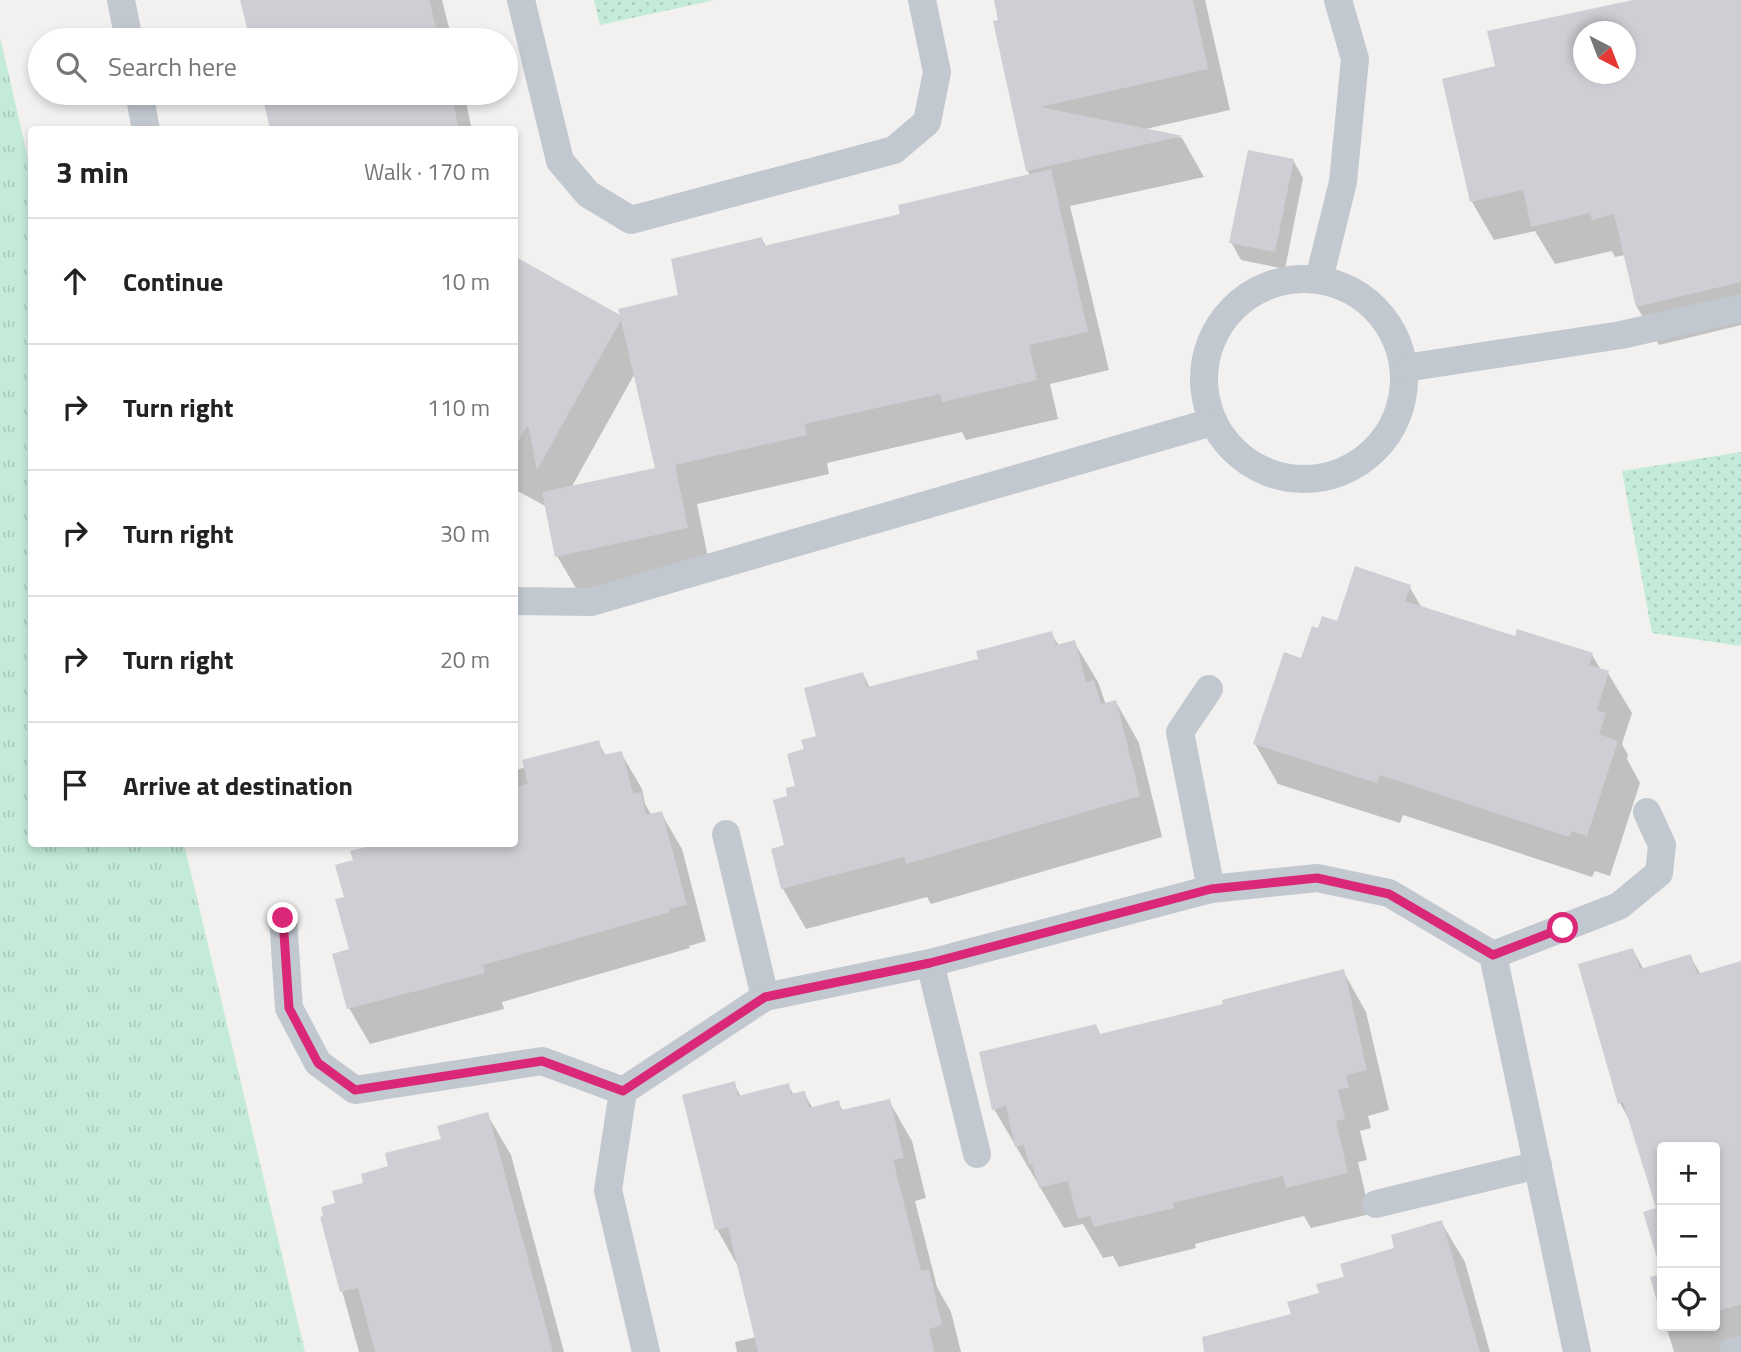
<!DOCTYPE html>
<meta charset="utf-8">
<style>
body{margin:0;font-family:"Titillium Web",sans-serif;background:#f2f2f2;color:#222}
.controls{position:absolute;right:21px;bottom:21px;display:grid;overflow:hidden;border-radius:7px;box-shadow:0 4px 10px #0003}
.controls button{width:63px;height:63px;display:grid;place-items:center;padding:0;border:0;border-bottom:2px solid #e0e0e0;background:#fff;color:#222;font:35px sans-serif}
.compass{position:absolute;left:1573px;top:21px;width:63px;height:63px;border-radius:50%;background:#fff;box-shadow:0 4px 10px #0003;rotate:138deg}
.stop{position:absolute;width:21px;height:21px;margin:-16px;border:5px solid #db2777;border-radius:50%;background:#fff}
.stop.end{background:#db2777;border-color:#fff;box-shadow:0 2px 7px #0008}
.list{margin:0;padding:0;list-style:none}
h2{display:flex;justify-content:space-between;align-items:center;height:91px;margin:0;padding:0 28px;font-size:30px}
h2 small{font-size:23px;font-weight:400;color:#767676}
.list li{display:grid;grid-template-columns:46px 1fr auto;gap:21px;align-items:center;box-sizing:border-box;height:126px;padding:0 28px;border-top:2px solid #e0e0e0}
.list b{display:block;font-size:26px;white-space:nowrap}
.list em{font-size:23px;font-style:normal;color:#767676}
.icon{flex:none;width:38px;height:38px;fill:none;stroke:currentColor;stroke-width:2;stroke-linecap:round;stroke-linejoin:round}
.map{position:relative;flex:none;width:1741px;height:1352px;overflow:hidden}
.search{position:absolute;background:#fff;box-shadow:0 4px 10px #0003;left:28px;top:28px;width:490px;height:77px;display:flex;align-items:center;gap:18px;box-sizing:border-box;padding:0 24px;border-radius:38px;color:#767676;font-size:26px}
.panel{position:absolute;background:#fff;box-shadow:0 4px 10px #0003;left:28px;top:126px;width:490px;height:721px;border-radius:7px}
.map>svg:first-child{display:block}
.grass{fill:url(#grass-tufts)}
.park{fill:url(#park-dots)}
.shadow{fill:#0003;fill-rule:evenodd}
.building{fill:#ceced4;fill-rule:evenodd}
.lines{fill:none;stroke-linecap:round;stroke-linejoin:round}
.lane{stroke:#c2c8d0;stroke-width:28}
.route{stroke:#db2777;stroke-width:9}
</style>
<div class="map">
<svg width="1741" height="1352" viewBox="0 0 1741 1352">
<defs>
<pattern id="grass-tufts" width="24" height="20" patternUnits="userSpaceOnUse" patternTransform="scale(1.75)"><rect width="24" height="20" fill="#c4ebda"/><path d="M3 7l-1-3M5 7V3M7 7l1-3M15 17l-1-3M17 17v-4M19 17l1-3" fill="none" stroke="#aacbbd"/></pattern>
<pattern id="park-dots" width="8" height="8" patternUnits="userSpaceOnUse" patternTransform="scale(1.75)"><rect width="8" height="8" fill="#c4ebda"/><path d="M2 2h.1M6 6h.1" fill="none" stroke="#aacbbd" stroke-width="1.8" stroke-linecap="round"/></pattern>
</defs>
<rect width="100%" height="100%" fill="#f2f1f0"/>
<polygon class="grass" points="0,37 32,176 32,844 184,844 305,1352 0,1352"/>
<g class="park">
<polygon points="594,0 715,0 600,25"/>
<polygon points="1741,452 1741,646 1652,633 1622,471"/>
</g>
<g class="shadow">
<polygon points="242,0 442,0 452,40 252,40"/>
<path d="M995,0H1205L1230,110L1141,130L1182,138L1204,177L1070,206L1109,370L1050,384L1058,419L966,440L962,432L827,463L829,474L697,504L710,567L580,595L557,556L547,507L514,489V258L622,318L680,296L762,239L766,247L902,215L1030,175L1027,170ZM635,373L657,469L571,488Z"/>
<path d="M1638,0H1741V325L1659,345L1637,307L1625,255L1615,257L1612,251L1555,264L1535,231L1494,240L1472,202L1497,68ZM1584,32H1626V74H1584Z"/>
<polygon points="264,93 464,93 472,130 272,130"/>
<polygon points="1293,160 1303,178 1285,269 1241,260 1231,242"/>
<polygon points="1409,586 1422,608 1516,638 1592,655 1601,670 1608,673 1632,713 1622,744 1628,755 1627,759 1640,783 1610,876 1595,871 1592,877 1403,815 1400,823 1278,784 1255,744 1319,631 1338,623"/>
<polygon points="1051,633 1059,646 1074,642 1098,682 1106,705 1116,702 1139,743 1162,837 931,904 927,897 806,929 783,889 773,850 786,847 789,797 797,787 806,751 863,674 870,688 980,660"/>
<polygon points="598,742 606,756 621,753 642,789 645,804 652,816 661,813 682,849 706,941 689,946 690,948 502,1002 504,1009 370,1044 349,1008 351,950 346,898 355,862 367,849 365,844 514,844 514,771"/>
<polygon points="1633,950 1644,970 1690,956 1701,975 1741,962 1741,1350 1736,1352 1674,1352 1666,1326 1715,1326 1715,1147 1662,1147 1662,1270 1645,1213 1658,1209 1631,1123 1620,1103"/>
<polygon points="1343,971 1366,1012 1389,1110 1368,1116 1371,1128 1360,1131 1367,1160 1358,1162 1370,1214 1311,1228 1304,1216 1195,1244 1196,1248 1119,1267 1113,1256 1103,1258 1083,1224 1064,1228 994,1109 1096,1026 1101,1036 1225,1005"/>
<polygon points="734,1083 741,1097 788,1085 794,1095 804,1093 813,1109 838,1102 843,1111 889,1101 912,1141 926,1198 915,1201 937,1287 951,1312 961,1352 737,1352 735,1342 756,1337 740,1270 717,1229"/>
<polygon points="487,1114 511,1155 564,1352 359,1352 322,1218 337,1204 391,1167"/>
<polygon points="1441,1222 1465,1262 1490,1352 1284,1352 1293,1315 1346,1278"/>
</g>
<g class="building">
<polygon points="240,0 429,0 439,40 250,40"/>
<polygon points="994,0 1193,0 1208,69 1040,107 1183,136 1026,171 993,21 998,20"/>
<path d="M1633,0H1741V282L1636,307L1614,214L1592,220L1590,213L1531,227L1523,190L1470,202L1442,79L1495,66L1487,31ZM1584,32H1626V74H1584Z"/>
<polygon points="262,93 451,93 459,130 270,130"/>
<polygon points="1248,150 1294,159 1275,252 1229,243"/>
<polygon points="1051,169 1088,332 1029,345 1037,380 942,402 940,394 805,424 807,435 675,465 688,528 555,557 542,492 655,468 621,320 537,470 528,425 514,448 514,256 620,315 618,309 678,295 671,259 762,237 764,246 900,214 898,205"/>
<polygon points="1355,566 1411,585 1405,601 1515,636 1517,629 1593,653 1589,665 1609,671 1597,710 1606,713 1599,734 1618,741 1587,836 1572,831 1569,837 1380,775 1377,783 1253,744 1284,652 1301,658 1312,626 1318,628 1322,616 1337,621"/>
<polygon points="1052,631 1056,645 1075,640 1086,682 1094,680 1101,704 1116,700 1140,796 906,864 904,857 781,889 771,849 784,845 773,800 787,796 786,788 795,786 787,754 804,749 801,740 816,736 804,688 863,672 867,687 978,659 976,651"/>
<polygon points="599,740 603,755 622,751 633,794 641,792 646,815 662,811 687,905 669,909 670,912 483,965 485,973 347,1009 332,954 349,949 335,899 344,897 335,865 353,860 350,851 379,844 514,844 514,787 528,784 522,760"/>
<polygon points="1633,948 1640,969 1691,954 1697,974 1741,961 1741,1304 1715,1312 1715,1147 1662,1147 1662,1319 1650,1277 1662,1274 1643,1212 1656,1208 1623,1102 1618,1104 1578,964"/>
<polygon points="1344,969 1367,1070 1346,1075 1349,1088 1338,1090 1345,1119 1336,1121 1348,1173 1286,1188 1283,1176 1173,1203 1174,1208 1094,1227 1090,1216 1078,1219 1068,1181 1039,1188 1032,1164 1029,1164 1024,1145 1015,1147 1006,1106 992,1110 979,1052 1096,1024 1100,1034 1223,1004 1222,1000"/>
<polygon points="735,1081 738,1096 789,1083 791,1094 805,1091 809,1108 839,1100 841,1110 890,1099 904,1158 893,1160 921,1271 929,1269 942,1325 929,1329 934,1352 758,1352 728,1227 715,1230 682,1095"/>
<polygon points="488,1112 553,1352 375,1352 358,1288 340,1292 320,1217 323,1216 321,1207 335,1203 332,1191 363,1183 361,1174 388,1166 385,1153 441,1139 437,1126"/>
<polygon points="1442,1220 1480,1352 1204,1352 1202,1337 1291,1314 1287,1302 1319,1293 1316,1284 1344,1277 1340,1264 1394,1248 1391,1235"/>
</g>
<g class="lines">
<g class="lane">
<polyline points="121,0 129,40"/>
<polyline points="521,0 560,161 588,194 631,220 894,150 927,122 937,72 922,0"/>
<polyline points="139,93 146,130"/>
<circle cx="1304" cy="379" r="100"/>
<polyline points="1319,279 1343,182 1355,59 1338,0"/>
<polyline points="1405,368 1621,335 1741,308"/>
<polyline points="514,601 591,602 1212,422"/>
<polyline points="1209,689 1180,732 1211,889"/>
<polyline points="726,834 765,997"/>
<polyline points="283,918 289,1008 318,1063 355,1090 542,1061 623,1091"/>
<polyline points="1493,955 1619,906 1659,873 1662,845 1647,812"/>
<polyline points="930,963 977,1154"/>
<polyline points="1376,1204 1538,1165"/>
<polyline points="646,1352 608,1190 623,1091 765,997 930,963 1211,889 1317,878 1389,893 1493,955 1577,1352"/>
<polyline points="1733,1352 1741,1350"/>
</g>
</g>
<g class="lines">
<polyline class="route" points="283,918 289,1008 318,1063 355,1090 542,1061 623,1091 765,997 930,963 1211,889 1317,878 1389,894 1493,955 1563,928"/>
</g>
</svg>
<div class="controls">
<button>+</button>
<button>−</button>
<button><svg class="icon" aria-label="locate" viewBox="0 0 24 24"><circle cx="12" cy="12" r="6"/><path d="M12 2v4M12 18v4M2 12h4M18 12h4"/></svg></button>
</div>
<svg class="compass" viewBox="-18 -18 36 36"><path d="M0-13l5 13h-10z" fill="#e53935"/><path d="M0 13l5-13h-10z" fill="#767676"/></svg>
<div class="stop" style="left:1563px;top:928px"></div>
<div class="stop end" style="left:283px;top:918px"></div>
<div class="search"><svg class="icon" aria-label="search" viewBox="0 0 24 24"><circle cx="10" cy="10" r="6"/><path d="M15 15l6 6"/></svg>Search here</div>
<section class="panel">
<h2>3 min<small>Walk · 170 m</small></h2>
<ul class="list">
<li><svg class="icon" aria-label="ahead" viewBox="0 0 24 24"><path d="M12 20V5M6 11l6-6 6 6"/></svg><div><b>Continue</b></div><em>10 m</em></li>
<li><svg class="icon" aria-label="right" viewBox="0 0 24 24"><path d="M7 20v-9h11M14 6l5 5-5 5"/></svg><div><b>Turn right</b></div><em>110 m</em></li>
<li><svg class="icon" aria-label="right" viewBox="0 0 24 24"><path d="M7 20v-9h11M14 6l5 5-5 5"/></svg><div><b>Turn right</b></div><em>30 m</em></li>
<li><svg class="icon" aria-label="right" viewBox="0 0 24 24"><path d="M7 20v-9h11M14 6l5 5-5 5"/></svg><div><b>Turn right</b></div><em>20 m</em></li>
<li><svg class="icon" aria-label="arrive" viewBox="0 0 24 24"><path d="M6 21V4h12l-3 4 3 4H6"/></svg><div><b>Arrive at destination</b></div></li>
</ul>
</section>
</div>
